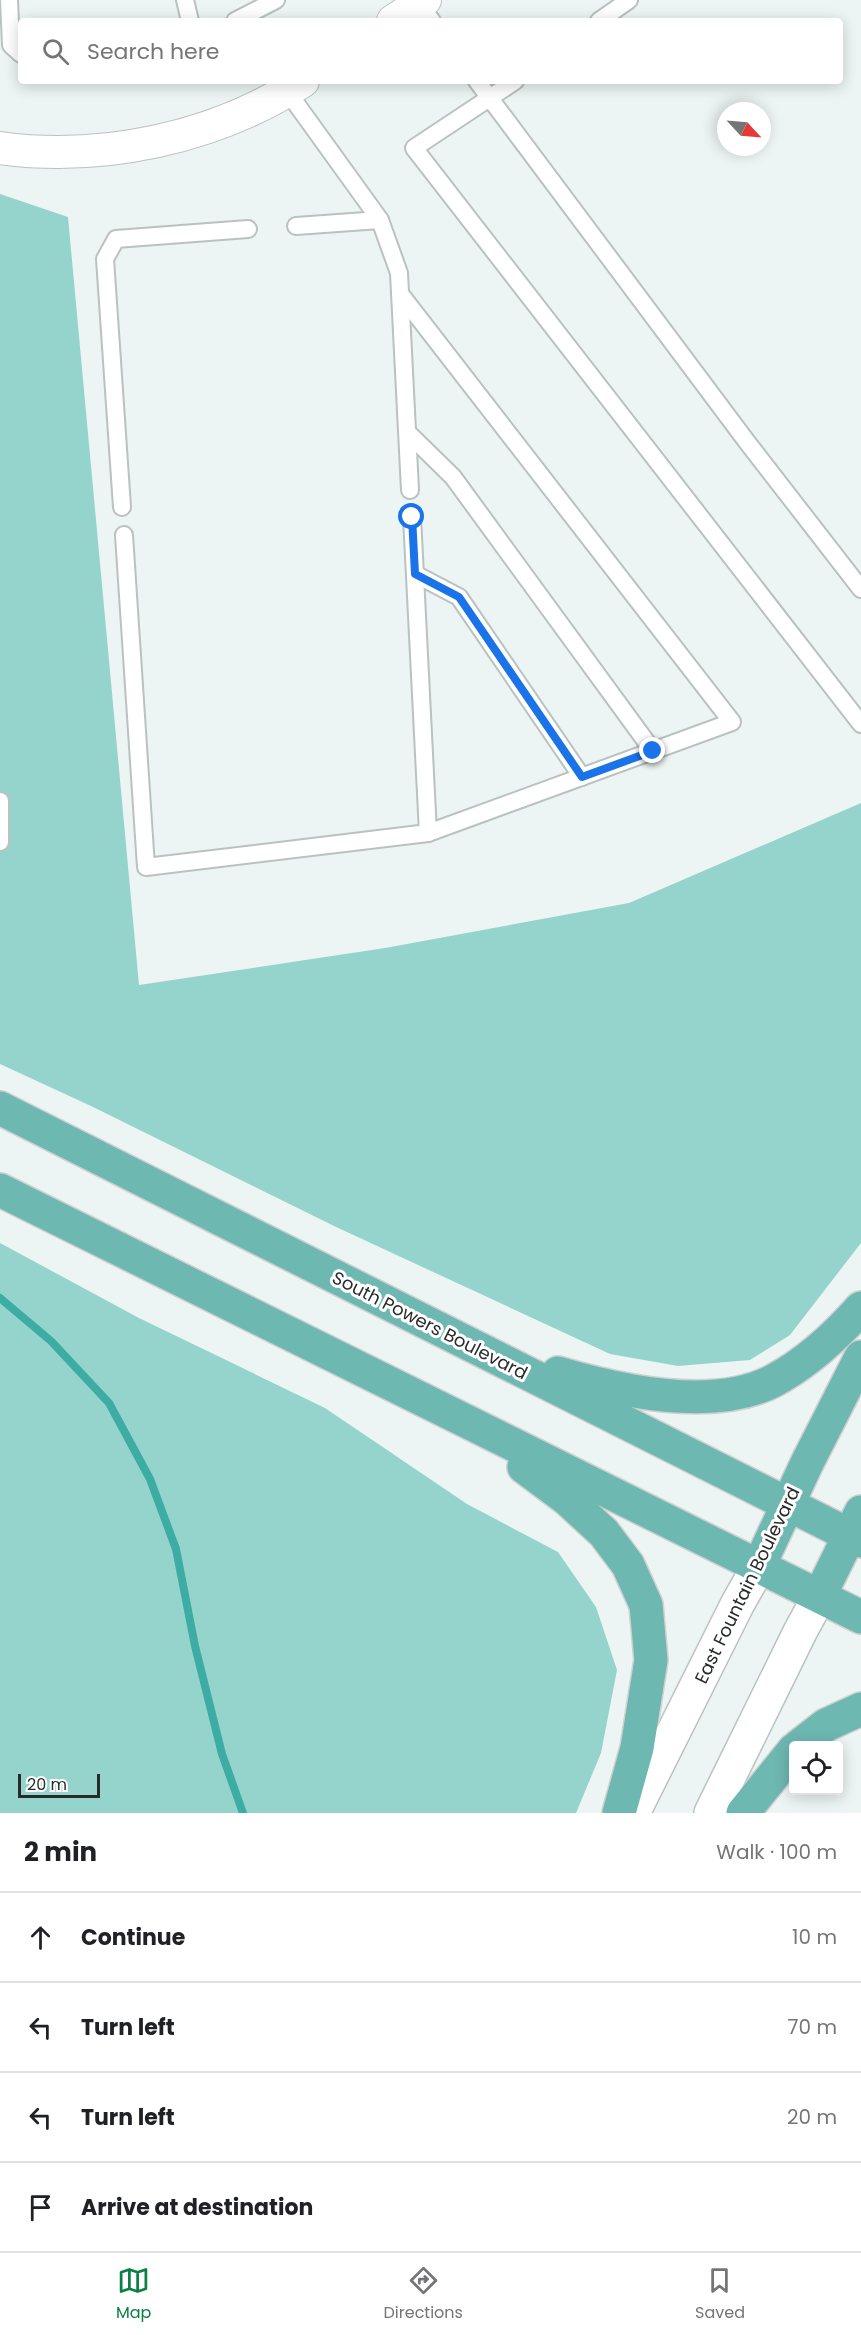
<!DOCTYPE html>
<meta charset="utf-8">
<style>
body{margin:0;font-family:Poppins,sans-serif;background:#f6f6f6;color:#202124}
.controls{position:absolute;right:18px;bottom:18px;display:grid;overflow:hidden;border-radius:6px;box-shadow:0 3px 15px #0003}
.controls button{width:54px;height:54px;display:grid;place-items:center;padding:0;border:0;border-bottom:2px solid #e0e0e0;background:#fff;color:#202124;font:30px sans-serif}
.compass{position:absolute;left:717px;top:102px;width:54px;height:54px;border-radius:50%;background:#fff;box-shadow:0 3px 15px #0003;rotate:116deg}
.scale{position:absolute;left:18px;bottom:15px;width:82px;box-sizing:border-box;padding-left:6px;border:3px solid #282b2b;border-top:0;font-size:16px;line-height:21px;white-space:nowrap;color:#282b2b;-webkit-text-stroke:4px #fff;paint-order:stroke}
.stop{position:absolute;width:18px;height:18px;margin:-14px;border:4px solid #1a73e8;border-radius:50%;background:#fff}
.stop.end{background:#1a73e8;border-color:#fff;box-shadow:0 2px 6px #0008}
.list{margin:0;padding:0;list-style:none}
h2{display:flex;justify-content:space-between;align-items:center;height:78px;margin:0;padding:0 24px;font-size:26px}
h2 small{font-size:20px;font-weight:400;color:#757577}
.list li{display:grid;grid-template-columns:39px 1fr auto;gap:18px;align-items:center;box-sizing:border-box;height:90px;padding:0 24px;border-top:2px solid #e0e0e0}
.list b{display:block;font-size:22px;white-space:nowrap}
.list em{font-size:20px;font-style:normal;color:#757577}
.icon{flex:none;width:33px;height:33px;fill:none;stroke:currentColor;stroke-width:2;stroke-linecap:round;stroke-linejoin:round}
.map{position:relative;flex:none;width:861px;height:1813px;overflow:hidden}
.search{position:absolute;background:#fff;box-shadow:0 3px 15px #0003;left:18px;right:18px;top:18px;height:66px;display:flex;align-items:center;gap:15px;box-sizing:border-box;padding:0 21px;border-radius:6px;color:#757577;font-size:22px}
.sheet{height:438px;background:#fff}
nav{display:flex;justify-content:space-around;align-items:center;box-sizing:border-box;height:84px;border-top:2px solid #e0e0e0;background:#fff;font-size:16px;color:#757577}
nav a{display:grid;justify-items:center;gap:3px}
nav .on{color:#0b8043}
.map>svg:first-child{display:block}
.green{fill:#95d4cd}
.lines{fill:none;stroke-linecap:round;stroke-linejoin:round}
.stream{stroke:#3dada3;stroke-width:8}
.service-casing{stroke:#bac2c0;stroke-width:20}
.minor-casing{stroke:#bac2c0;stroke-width:34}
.tertiary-casing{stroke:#bac2c0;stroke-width:36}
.trunk-casing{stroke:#d0d0d0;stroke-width:36}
.service{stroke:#fff;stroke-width:16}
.minor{stroke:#fff;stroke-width:32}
.tertiary{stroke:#fff;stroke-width:33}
.trunk{stroke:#6eb8b2;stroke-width:33}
.route{stroke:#1a73e8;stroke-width:8}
.labels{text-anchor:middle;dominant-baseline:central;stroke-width:6;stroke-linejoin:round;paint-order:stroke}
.street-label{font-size:18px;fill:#282b2b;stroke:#fff}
</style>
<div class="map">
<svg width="861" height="1813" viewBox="0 0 861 1813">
<rect width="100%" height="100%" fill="#ecf5f3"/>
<g class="green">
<polygon points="0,194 68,217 139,985 385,948 629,903 861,803 861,1243 790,1335 750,1360 678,1366 610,1354 334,1226 91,1106 0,1064"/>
<polygon points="0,1243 139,1318 325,1408 467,1504 558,1552 596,1607 617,1670 601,1753 576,1813 0,1813"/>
</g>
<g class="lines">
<polyline class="stream" points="0,1298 51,1341 109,1403 150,1479 176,1549 195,1646 222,1754 243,1813"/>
<defs>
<g id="service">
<polyline points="9,0 11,45 21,54"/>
<polyline points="185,0 190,21"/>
<polyline points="419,4 432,21"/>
<polyline points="235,21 276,0"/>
<polyline points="599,21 629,0"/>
<polyline points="477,81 747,442 861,589"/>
<polyline points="515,81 414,148 861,724"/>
<polyline points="287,91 380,220 399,273 410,490"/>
<polyline points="296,226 380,220"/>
<polyline points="401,295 732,722 428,833"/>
<polyline points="408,433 453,477 653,751"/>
<polyline points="122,507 105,259 116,239 248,229"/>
<polyline points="124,535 146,867 428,833 412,517"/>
<polyline points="415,574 459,597 582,777"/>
<polyline points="0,801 0,842"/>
</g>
<g id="minor">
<polyline points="393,21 425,0"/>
<path d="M0,148C102,162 216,138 303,81"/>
</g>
<g id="tertiary">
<polyline points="633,1813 738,1603 759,1566"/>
<polyline points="711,1813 800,1632 820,1595"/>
</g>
<g id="trunk">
<polyline points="0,1108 861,1541"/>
<polyline points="0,1190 861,1617"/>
<path d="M558,1373C619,1391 713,1412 773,1381C805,1364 837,1335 861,1308"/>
<polyline points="524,1467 567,1499 604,1533 628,1565 646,1605 651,1660 637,1748 619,1813"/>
<polyline points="759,1566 807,1463 861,1357"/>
<polyline points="820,1595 861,1512"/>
<polyline points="799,1746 826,1725 861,1709"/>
<polyline points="743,1813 794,1750"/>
</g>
</defs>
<use href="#service" class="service-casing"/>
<use href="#minor" class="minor-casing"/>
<use href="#tertiary" class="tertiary-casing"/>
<use href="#trunk" class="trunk-casing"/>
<use href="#service" class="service"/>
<use href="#minor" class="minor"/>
<use href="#tertiary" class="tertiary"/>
<use href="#trunk" class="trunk"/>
</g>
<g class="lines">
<polyline class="route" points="412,517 415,574 459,597 582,777 653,751"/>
</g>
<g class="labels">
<g class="street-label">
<text transform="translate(430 1325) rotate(27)">South Powers Boulevard</text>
<text transform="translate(747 1585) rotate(-64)">East Fountain Boulevard</text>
</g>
</g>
</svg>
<div class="controls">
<button><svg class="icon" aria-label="locate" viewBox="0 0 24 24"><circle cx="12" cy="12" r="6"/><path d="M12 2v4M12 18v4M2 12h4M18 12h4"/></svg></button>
</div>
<svg class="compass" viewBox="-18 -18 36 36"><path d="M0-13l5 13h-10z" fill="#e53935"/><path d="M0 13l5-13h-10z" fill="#757577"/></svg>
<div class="scale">20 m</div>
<div class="stop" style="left:412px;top:517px"></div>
<div class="stop end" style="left:653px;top:751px"></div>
<div class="search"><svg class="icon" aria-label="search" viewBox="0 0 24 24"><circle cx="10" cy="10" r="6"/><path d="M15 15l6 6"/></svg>Search here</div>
</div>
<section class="sheet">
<h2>2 min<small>Walk · 100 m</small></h2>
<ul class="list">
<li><svg class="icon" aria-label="ahead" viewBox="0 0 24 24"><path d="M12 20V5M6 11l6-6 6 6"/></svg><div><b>Continue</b></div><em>10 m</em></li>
<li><svg class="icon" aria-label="left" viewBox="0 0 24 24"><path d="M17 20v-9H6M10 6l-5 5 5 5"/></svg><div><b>Turn left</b></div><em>70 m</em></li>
<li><svg class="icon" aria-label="left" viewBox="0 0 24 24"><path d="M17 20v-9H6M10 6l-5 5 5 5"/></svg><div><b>Turn left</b></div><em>20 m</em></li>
<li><svg class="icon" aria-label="arrive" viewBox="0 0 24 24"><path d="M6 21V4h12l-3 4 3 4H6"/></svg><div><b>Arrive at destination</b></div></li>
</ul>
</section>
<nav>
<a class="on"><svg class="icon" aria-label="map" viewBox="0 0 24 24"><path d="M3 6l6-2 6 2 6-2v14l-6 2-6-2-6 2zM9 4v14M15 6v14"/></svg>Map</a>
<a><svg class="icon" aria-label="directions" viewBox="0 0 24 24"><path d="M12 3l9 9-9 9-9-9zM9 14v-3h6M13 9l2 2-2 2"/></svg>Directions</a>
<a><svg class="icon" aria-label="saved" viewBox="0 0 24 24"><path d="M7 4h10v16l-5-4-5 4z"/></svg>Saved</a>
</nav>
